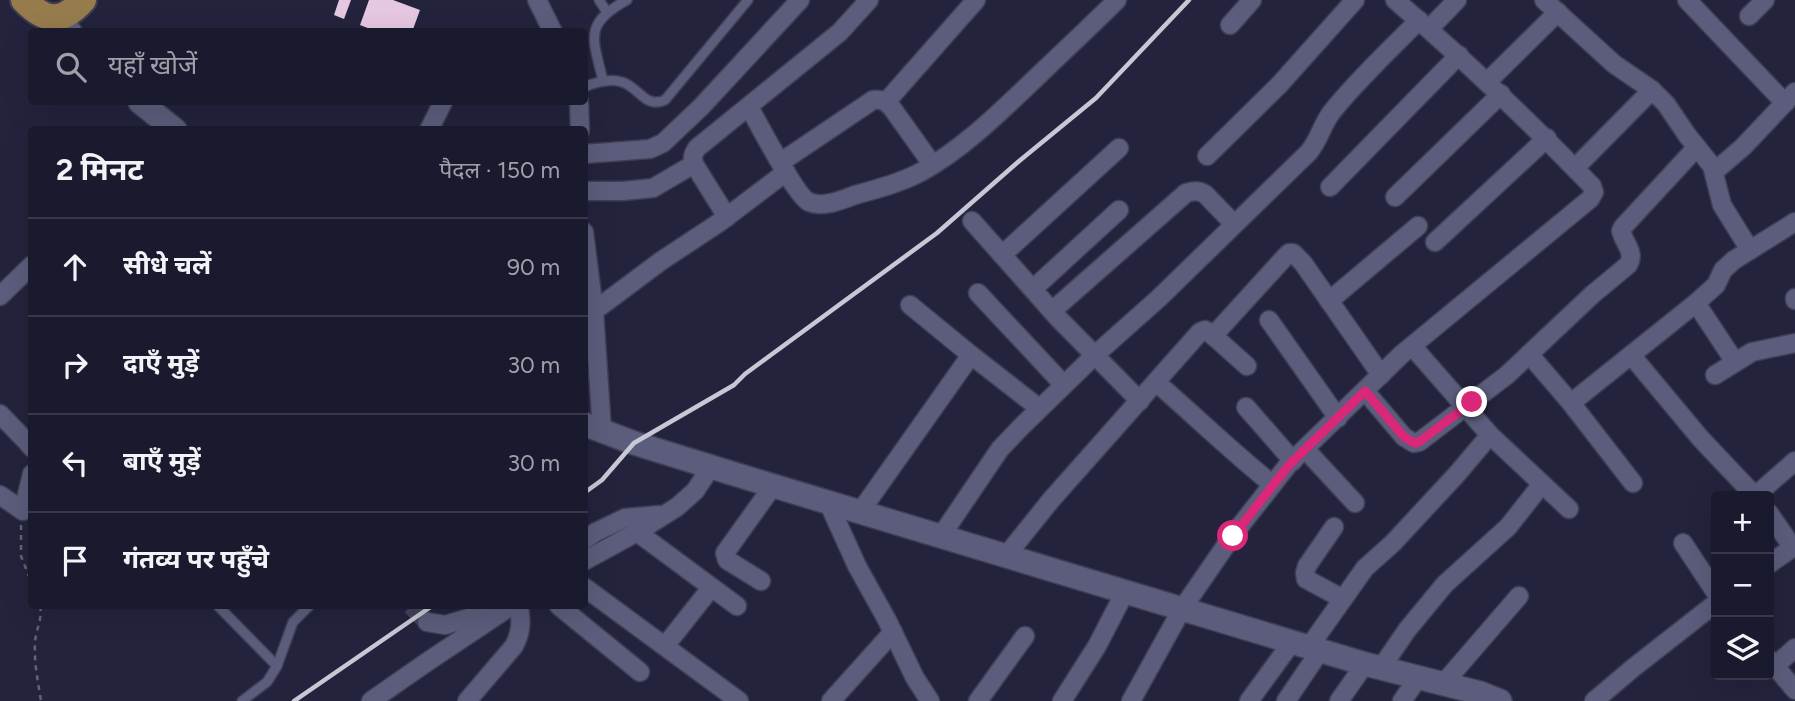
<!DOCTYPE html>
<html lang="hi">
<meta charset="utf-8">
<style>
body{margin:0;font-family:Figtree,"Noto Sans Devanagari",sans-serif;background:#232336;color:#f1f3f6}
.controls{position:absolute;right:21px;bottom:21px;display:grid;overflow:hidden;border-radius:7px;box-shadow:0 7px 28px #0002}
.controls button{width:63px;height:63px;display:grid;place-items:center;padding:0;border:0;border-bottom:2px solid #38384a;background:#1a1a2e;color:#f1f3f6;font:35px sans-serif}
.stop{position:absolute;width:21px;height:21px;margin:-16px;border:5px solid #db2777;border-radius:50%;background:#fff}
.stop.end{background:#db2777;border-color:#fff;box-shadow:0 2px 7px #0008}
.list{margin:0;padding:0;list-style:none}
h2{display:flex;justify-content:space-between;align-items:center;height:91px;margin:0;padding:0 28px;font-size:30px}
h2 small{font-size:23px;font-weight:400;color:#9fa1aa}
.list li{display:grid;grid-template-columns:46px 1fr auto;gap:21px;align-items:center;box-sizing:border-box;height:98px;padding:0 28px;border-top:2px solid #38384a}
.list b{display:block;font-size:26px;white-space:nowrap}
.list em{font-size:23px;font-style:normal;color:#9fa1aa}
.icon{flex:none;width:38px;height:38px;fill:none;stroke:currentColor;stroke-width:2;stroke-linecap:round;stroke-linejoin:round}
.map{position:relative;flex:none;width:1795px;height:701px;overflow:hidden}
.search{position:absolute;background:#1a1a2e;box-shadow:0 7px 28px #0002;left:28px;top:28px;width:560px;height:77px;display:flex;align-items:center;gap:18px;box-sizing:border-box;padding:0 24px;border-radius:7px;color:#9fa1aa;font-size:26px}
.panel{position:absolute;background:#1a1a2e;box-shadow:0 7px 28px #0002;left:28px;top:126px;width:560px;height:483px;border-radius:7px}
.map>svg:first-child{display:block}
.building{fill:#e6c7e1}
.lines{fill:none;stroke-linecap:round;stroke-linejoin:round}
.street-tunnel{stroke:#42425a;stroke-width:18;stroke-dasharray:18 9;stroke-linecap:butt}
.lane-casing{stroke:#3f3e53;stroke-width:12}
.street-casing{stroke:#3f3e53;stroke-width:21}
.secondary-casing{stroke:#3f3e53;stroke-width:26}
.primary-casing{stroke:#3f3e53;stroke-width:30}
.path{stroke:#636378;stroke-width:2.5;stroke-dasharray:5 5;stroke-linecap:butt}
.lane{stroke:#5c5d7c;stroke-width:9}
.street{stroke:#5c5d7c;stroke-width:18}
.secondary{stroke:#5c5d7c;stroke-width:23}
.primary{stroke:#967c4d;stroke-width:26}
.rail{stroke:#c7c7d5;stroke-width:4.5}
.route{stroke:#db2777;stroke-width:9}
</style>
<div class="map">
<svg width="1795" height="701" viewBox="0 0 1795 701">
<rect width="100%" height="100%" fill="#23233d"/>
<g class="building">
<polygon points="339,0 351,0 344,19 334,15"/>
<polygon points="369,0 393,0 420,10 412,32 378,32 360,25"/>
</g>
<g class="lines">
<polyline class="street-tunnel" points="411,606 427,622"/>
<defs>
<g id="lane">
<polyline points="599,0 607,12"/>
<path d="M603,81C593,38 583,24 627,0"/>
<path d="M584,87C596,82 609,78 622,82C639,87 645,109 665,100L748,0"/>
<polyline points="218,606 277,666"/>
<polyline points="242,701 267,682 277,666 293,622 309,606"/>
</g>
<g id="street">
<polyline points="537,0 553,32"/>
<polyline points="1544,0 1614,64 1652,90 1666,104 1687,135 1712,166 1722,205 1750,250"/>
<polyline points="1687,0 1785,103"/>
<polyline points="1749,16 1765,0"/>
<polyline points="1230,25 1252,0"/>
<polyline points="1429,29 1457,0"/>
<polyline points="1488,81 1558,12"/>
<polyline points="579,102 580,130"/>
<polyline points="886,102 976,0"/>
<path d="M749,107C758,123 796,196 809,202C823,208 842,200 855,195C877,189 900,183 921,172C966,147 1003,109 1040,74C1066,49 1092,25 1117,0"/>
<polyline points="429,130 443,102"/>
<polyline points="584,154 650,149 663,143 701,107 800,0"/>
<polyline points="1207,156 1280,84 1355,0"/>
<path d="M781,162L873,100C882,99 886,101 892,108L932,164"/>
<polyline points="1575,168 1652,90"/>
<polyline points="1715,171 1743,147 1795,92"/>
<polyline points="1330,187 1459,55"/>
<polyline points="584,191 623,191 653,188 694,164"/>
<polyline points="1395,197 1501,94"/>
<path d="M727,217L694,164C692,157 693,154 697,148L840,32L869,0"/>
<polyline points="972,221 1059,319 1140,401"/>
<polyline points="584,232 594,311 602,431"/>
<polyline points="1435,242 1547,138"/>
<polyline points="1002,255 1119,148"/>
<polyline points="1033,289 1119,210"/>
<polyline points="978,293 1063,384"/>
<polyline points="0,296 32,265"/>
<polyline points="1795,298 1795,300"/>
<polyline points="1329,301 1418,226"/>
<polyline points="1696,303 1735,362"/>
<polyline points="910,305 971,355 1039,408"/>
<polyline points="594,311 661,261 720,222 786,172"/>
<path d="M1052,311L1186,193C1193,191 1198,190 1205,194L1234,224"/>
<polyline points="1269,320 1338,418"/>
<polyline points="1213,336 1285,257 1289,253 1293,253 1303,263 1381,375"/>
<polyline points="1412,346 1490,435 1569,509"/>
<polyline points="1529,354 1571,403 1633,483"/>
<polyline points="1631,355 1701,439 1755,496"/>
<polyline points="1715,375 1752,352 1795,343"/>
<path d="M1157,383C1195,416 1232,452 1272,484"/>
<path d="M1365,391L1404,437L1414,443L1419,442L1507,375L1593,294L1628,265C1636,253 1624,243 1621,231L1623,227L1697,147"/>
<polyline points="1571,403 1696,303 1716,285 1723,270 1734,260 1795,222"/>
<polyline points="1246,407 1293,461"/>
<polyline points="0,414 26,441 32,448"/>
<polyline points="1305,449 1355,503"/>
<polyline points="0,495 23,511 32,474"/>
<polyline points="1755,496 1795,461"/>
<polyline points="828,502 857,566 887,620 915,678 930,701"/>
<polyline points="860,512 971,355"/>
<polyline points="1769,513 1793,548"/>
<polyline points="1334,527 1307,566 1305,573 1306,579 1343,599"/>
<polyline points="637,532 737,606"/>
<path d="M941,536L1000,449L1021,427L1095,355L1159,298L1309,152C1319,140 1322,125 1331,113C1357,80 1389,51 1419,20"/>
<polyline points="584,540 596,532 625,518 659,515"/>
<polyline points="1683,543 1716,593"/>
<polyline points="1006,556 1051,500 1200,332 1205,330 1209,332 1247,366"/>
<polyline points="584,561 637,532 677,507 695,491 711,467"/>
<polyline points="1769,564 1795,546"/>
<polyline points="761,581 727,560 725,553 773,486"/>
<polyline points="584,587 739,701"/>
<polyline points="559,606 640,672"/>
<polyline points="427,622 445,625 469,618 488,606"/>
<polyline points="665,646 711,588"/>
<polyline points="1309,647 1365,568 1393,543 1457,474 1490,435"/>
<polyline points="1769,659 1795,690"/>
<polyline points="1775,666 1795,648"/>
<polyline points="1381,668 1407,630 1445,584 1508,527 1542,484"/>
<polyline points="1443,684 1519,596"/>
<polyline points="371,701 427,662 511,606"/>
<path d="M467,701L514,646C522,631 521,621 519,606"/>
<polyline points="831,701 893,632"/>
<polyline points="978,701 1025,636"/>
<polyline points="1062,701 1097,646 1125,592"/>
<path d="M1131,701L1182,609L1233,535L1288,465L1402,354L1590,199L1594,192L1592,186C1529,121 1464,59 1395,0"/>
<polyline points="1249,701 1292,642"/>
<polyline points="1286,701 1320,651"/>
<polyline points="1339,701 1365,664"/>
<polyline points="1402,701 1418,678"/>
<polyline points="1594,701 1633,668 1716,603"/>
</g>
<g id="secondary">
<polyline points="58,18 70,32"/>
<polyline points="140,102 175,130"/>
<polyline points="584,424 634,443 744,477 1365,664 1480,693 1500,701"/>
</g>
<path id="primary" d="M24,0C45,22 62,24 83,0"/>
</defs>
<use href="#lane" class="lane-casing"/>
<use href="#street" class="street-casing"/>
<use href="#secondary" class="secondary-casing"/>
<use href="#primary" class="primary-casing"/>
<g class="path">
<polyline points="21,525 21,556 32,584"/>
<path d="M40,606C43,620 35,630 35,644C34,663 38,682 41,701"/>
</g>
<use href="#lane" class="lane"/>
<use href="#street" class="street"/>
<use href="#secondary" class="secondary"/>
<use href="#primary" class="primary"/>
<g class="rail">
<polyline points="584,493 602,480 634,443 734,385 745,374 937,233 1018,162 1096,98 1189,0"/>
<polyline points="294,701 432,606"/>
</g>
</g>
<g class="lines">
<polyline class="route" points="1233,536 1289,465 1365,391 1404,437 1414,443 1419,442 1472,402"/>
</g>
</svg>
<div class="controls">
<button>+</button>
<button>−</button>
<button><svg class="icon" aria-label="layers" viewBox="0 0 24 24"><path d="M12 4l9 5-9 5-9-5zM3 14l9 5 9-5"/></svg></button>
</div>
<div class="stop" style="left:1233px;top:536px"></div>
<div class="stop end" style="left:1472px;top:402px"></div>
<div class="search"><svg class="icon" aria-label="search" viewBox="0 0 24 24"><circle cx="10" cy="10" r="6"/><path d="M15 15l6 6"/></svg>यहाँ खोजें</div>
<section class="panel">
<h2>2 मिनट<small>पैदल · 150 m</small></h2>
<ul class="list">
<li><svg class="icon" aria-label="ahead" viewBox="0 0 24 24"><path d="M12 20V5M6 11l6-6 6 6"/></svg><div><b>सीधे चलें</b></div><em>90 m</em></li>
<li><svg class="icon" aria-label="right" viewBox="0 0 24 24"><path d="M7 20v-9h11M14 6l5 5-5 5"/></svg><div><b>दाएँ मुड़ें</b></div><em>30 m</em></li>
<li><svg class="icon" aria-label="left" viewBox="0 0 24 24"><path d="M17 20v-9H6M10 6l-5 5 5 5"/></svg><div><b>बाएँ मुड़ें</b></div><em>30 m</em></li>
<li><svg class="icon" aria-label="arrive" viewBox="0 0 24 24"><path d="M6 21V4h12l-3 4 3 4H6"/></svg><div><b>गंतव्य पर पहुँचे</b></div></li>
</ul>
</section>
</div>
